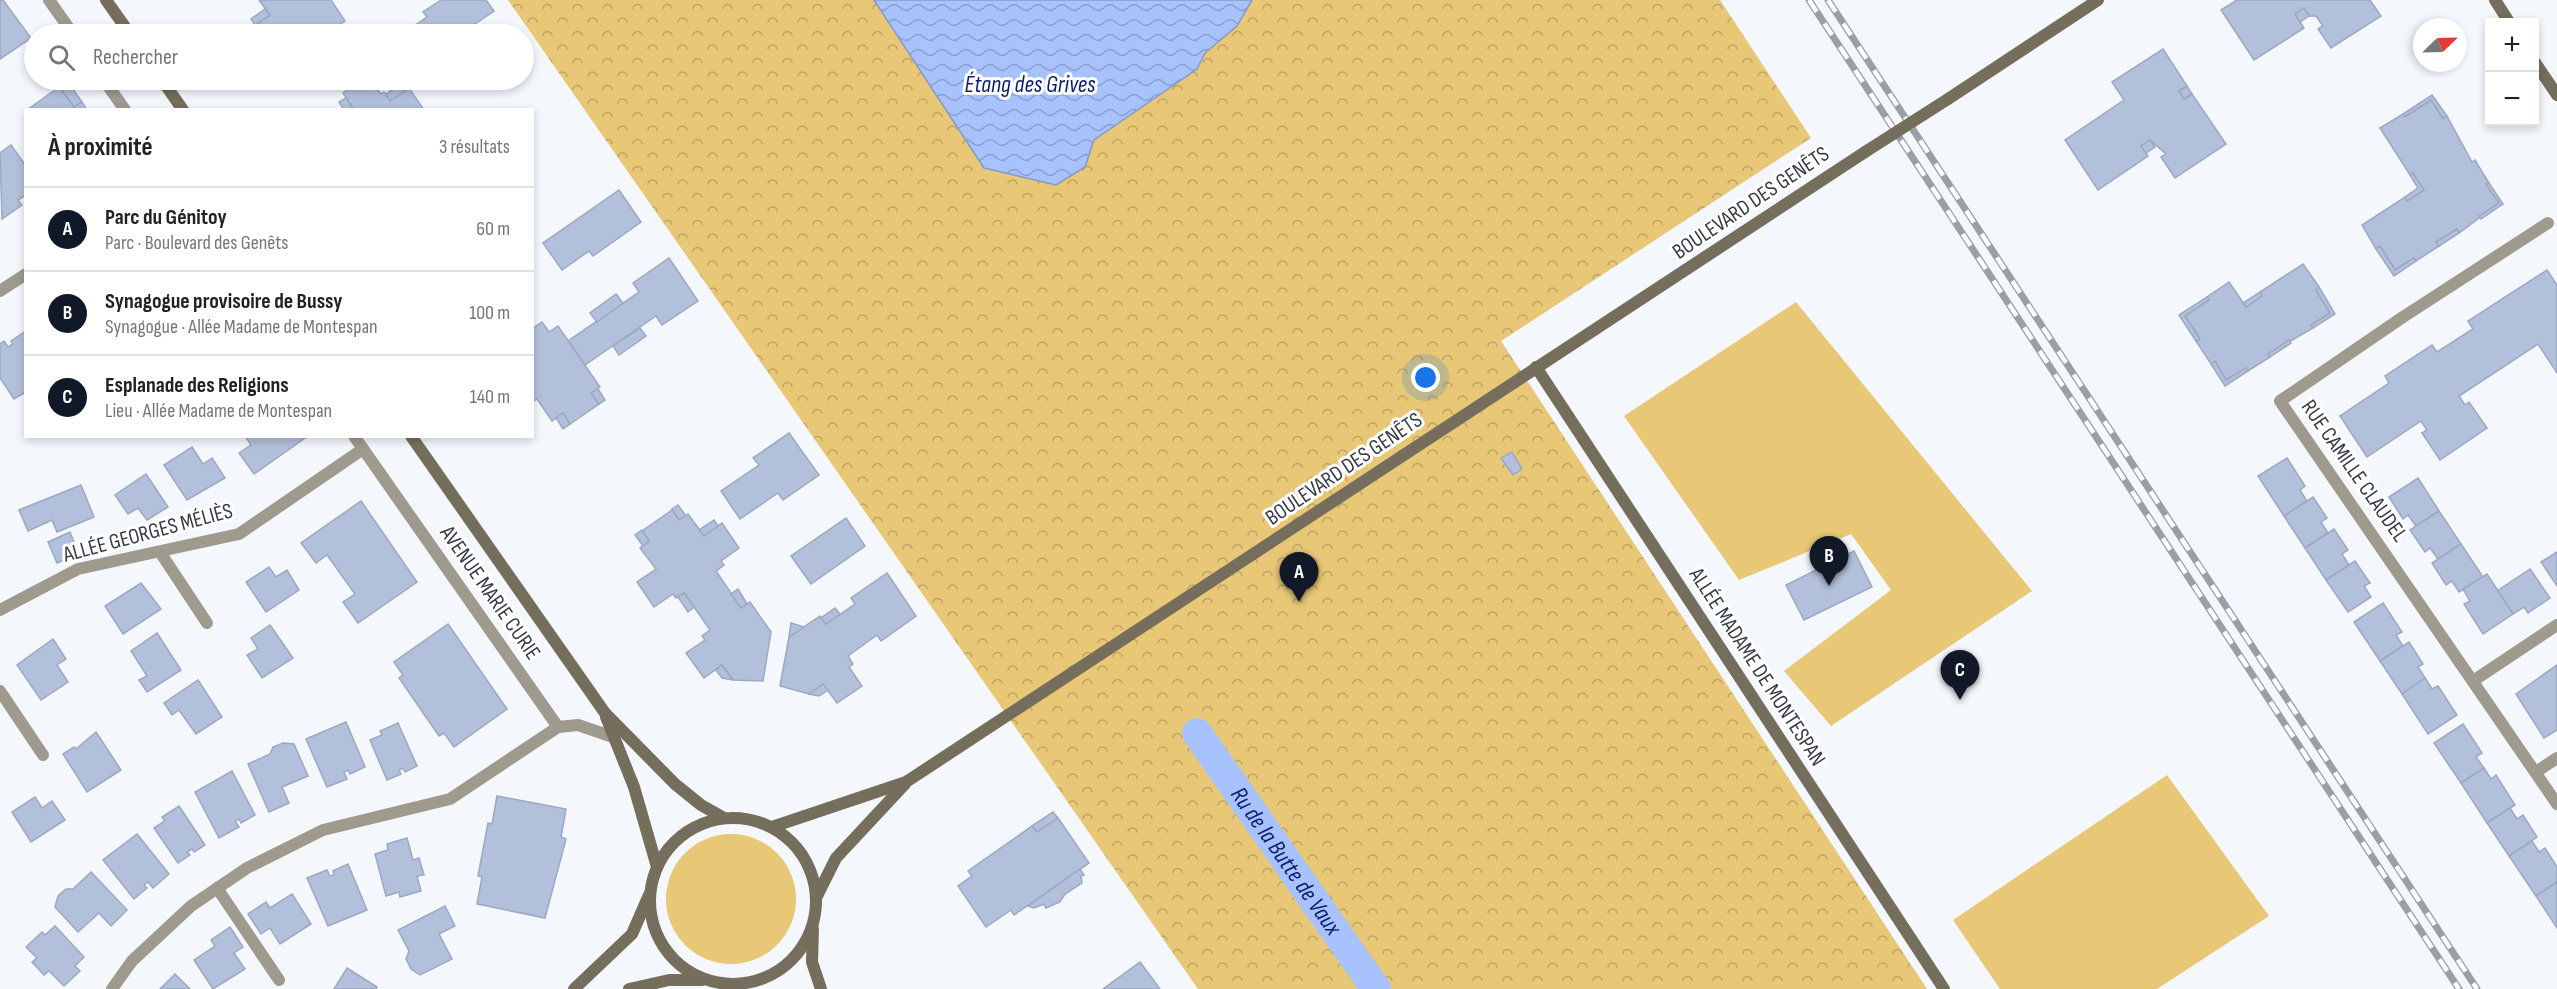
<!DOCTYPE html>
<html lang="fr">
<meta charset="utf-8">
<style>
body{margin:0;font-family:"Sofia Sans Condensed",sans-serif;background:#f6f6f6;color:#222}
.controls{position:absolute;right:18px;top:18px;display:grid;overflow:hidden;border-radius:0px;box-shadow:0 3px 9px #0003}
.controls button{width:54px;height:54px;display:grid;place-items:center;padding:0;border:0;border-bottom:2px solid #e0e0e0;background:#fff;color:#222;font:30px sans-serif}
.compass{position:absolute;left:2413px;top:18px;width:54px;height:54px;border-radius:50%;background:#fff;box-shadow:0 3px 9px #0003;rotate:67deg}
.you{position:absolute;left:1426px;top:378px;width:21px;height:21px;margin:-15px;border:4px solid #fff;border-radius:50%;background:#1a73e8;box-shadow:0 0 0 9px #1a73e833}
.badge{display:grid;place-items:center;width:39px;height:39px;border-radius:50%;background:#111827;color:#fff;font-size:20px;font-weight:700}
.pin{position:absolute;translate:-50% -50px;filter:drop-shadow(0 2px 3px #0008)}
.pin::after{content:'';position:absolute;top:32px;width:21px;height:18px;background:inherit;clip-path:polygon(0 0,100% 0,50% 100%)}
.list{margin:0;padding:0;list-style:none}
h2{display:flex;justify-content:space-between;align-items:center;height:78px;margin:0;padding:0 24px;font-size:26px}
h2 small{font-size:20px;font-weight:400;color:#767676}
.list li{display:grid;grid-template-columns:39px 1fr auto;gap:18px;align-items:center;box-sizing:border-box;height:84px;padding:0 24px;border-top:2px solid #e0e0e0}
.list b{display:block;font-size:22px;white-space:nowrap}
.list p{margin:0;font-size:20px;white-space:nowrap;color:#767676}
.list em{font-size:20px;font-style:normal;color:#767676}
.icon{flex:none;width:33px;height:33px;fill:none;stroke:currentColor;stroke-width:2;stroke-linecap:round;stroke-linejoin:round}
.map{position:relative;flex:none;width:2557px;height:989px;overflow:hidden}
.search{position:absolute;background:#fff;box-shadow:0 3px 9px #0003;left:24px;top:24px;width:510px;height:66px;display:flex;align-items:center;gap:15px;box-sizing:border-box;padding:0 21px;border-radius:33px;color:#767676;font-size:22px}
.panel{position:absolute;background:#fff;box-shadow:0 3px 9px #0003;left:24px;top:108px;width:510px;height:330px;border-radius:0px}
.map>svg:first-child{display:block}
.green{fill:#e8c776}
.park{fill:url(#park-crowns)}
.water{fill:url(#water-waves);stroke:#859ac6;stroke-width:1.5}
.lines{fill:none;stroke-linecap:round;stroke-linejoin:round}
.canal{stroke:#a7c2fd;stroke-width:30}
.building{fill:#b3c0db;stroke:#9ca8c2;stroke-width:1.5}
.street{stroke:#9f9a8e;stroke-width:12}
.secondary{stroke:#756e5c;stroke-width:12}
.rail-casing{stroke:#9a9ea6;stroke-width:7}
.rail{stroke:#fff;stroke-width:4.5;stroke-dasharray:14;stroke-linecap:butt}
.secondary-bridge{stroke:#756e5c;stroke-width:12}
.labels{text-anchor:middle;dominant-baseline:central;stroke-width:6;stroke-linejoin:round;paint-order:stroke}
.street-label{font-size:22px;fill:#363b46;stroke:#fff}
.water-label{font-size:24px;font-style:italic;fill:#081e6f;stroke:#fff}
</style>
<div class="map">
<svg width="2557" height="989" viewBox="0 0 2557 989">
<defs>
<pattern id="park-crowns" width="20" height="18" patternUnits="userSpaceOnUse" patternTransform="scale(1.5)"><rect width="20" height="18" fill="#e8c776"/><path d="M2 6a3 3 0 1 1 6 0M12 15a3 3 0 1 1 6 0" fill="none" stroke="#bda363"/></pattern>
<pattern id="water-waves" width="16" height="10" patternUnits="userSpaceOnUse" patternTransform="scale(1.5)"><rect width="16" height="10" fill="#a7c2fd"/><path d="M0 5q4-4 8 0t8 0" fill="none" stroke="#899fcf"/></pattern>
</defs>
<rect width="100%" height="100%" fill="#f4f7fc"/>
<g class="green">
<polygon points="1796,302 2032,591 1831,726 1784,671 1891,590 1851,534 1739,580 1624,416"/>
<polygon points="2167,775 2269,916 2157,989 2000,989 1953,920"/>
<circle cx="731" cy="899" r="65"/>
</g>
<polygon class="park" points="508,0 1720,0 1811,138 1501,341 1927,989 1198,989"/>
<polygon class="water" points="874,0 1252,0 1237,26 1205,53 1197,69 1094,140 1085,167 1056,185 984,168"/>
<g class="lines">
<path class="canal" id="s1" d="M1197,733L1376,989"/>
</g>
<g class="building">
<polygon points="0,0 3,0 31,38 0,59"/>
<polygon points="259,0 331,0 345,21 336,27 341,34 255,34 251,28 270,15"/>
<polygon points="441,0 486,0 494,11 460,34 402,34 427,17 423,12"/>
<polygon points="2237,0 2370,0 2381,16 2331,48 2318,29 2323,26 2316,16 2309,16 2304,8 2295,14 2304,28 2254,60 2221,10"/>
<polygon points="2304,8 2309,16 2300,22 2295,14"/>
<polygon points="265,9 270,15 255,25 251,19"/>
<polygon points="2163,49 2187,86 2179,91 2184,99 2192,94 2226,144 2175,178 2161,157 2166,154 2150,140 2141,146 2148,156 2098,190 2065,140 2124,100 2112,82"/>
<polygon points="362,80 370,80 381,94 384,92 390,101 409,88 424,110 354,110 343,93"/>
<polygon points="400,84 405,91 390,101 386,94"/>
<polygon points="70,85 82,102 74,107 62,91"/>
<polygon points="2187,86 2192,94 2184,99 2179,91"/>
<polygon points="59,87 74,107 82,102 87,110 27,110"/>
<polygon points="2432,95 2447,116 2443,119 2431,100 2405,117 2403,114"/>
<polygon points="346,98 354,110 344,110 339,102"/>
<polygon points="2431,100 2443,119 2447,116 2472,162 2475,160 2489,183 2486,184 2499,203 2459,233 2457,229 2436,242 2439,246 2416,261 2414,258 2395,270 2380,246 2376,249 2362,225 2405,197 2407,201 2424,190 2413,173 2410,175 2380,128 2403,114 2405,117"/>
<polygon points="2150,140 2155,147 2146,153 2141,146"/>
<polygon points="11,145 26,166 26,195 18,200 22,205 2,219 0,153"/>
<polygon points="2413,173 2424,190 2407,201 2405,197 2418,188 2410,175"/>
<polygon points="2489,183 2503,204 2481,219 2479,216 2499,203 2486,184"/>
<polygon points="619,190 641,222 593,256 589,251 562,270 543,243"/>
<polygon points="2457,229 2459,233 2439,246 2436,242"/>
<polygon points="2380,246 2395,270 2414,258 2416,261 2394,276 2376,249"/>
<polygon points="669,258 698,301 662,325 656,316 585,365 568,341 639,292 633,283"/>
<polygon points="2303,264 2319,287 2316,290 2330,313 2311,325 2313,328 2268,354 2270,357 2248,371 2246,368 2226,380 2215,361 2211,364 2196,341 2200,339 2185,316 2209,300 2207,297 2229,282 2246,307 2262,296 2260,292"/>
<polygon points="2547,270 2557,285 2557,373 2538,344 2459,396 2465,405 2469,402 2487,428 2440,460 2422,433 2427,430 2421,421 2367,457 2340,416 2389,383 2385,376 2432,345 2437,352 2473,329 2468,321"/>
<polygon points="2319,287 2335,314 2313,328 2311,325 2330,313 2316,290"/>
<polygon points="2260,292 2262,296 2246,307 2243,303"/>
<polygon points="616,294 623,303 597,322 590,313"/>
<polygon points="2207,297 2209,300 2185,316 2200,339 2196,341 2179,315"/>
<polygon points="542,322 549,332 558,326 600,387 591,393 599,404 570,424 563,413 552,421 537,399 532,402 532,329"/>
<polygon points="640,328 646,336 619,355 613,346"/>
<polygon points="26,331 26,392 14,399 0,378 0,344 4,341 8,347 13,344 11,341"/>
<polygon points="2289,340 2291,343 2270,357 2268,354"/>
<polygon points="2215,361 2226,380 2246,368 2248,371 2225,386 2211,364"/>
<polygon points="598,389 605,400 599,404 591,393"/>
<polygon points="563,413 570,424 563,429 556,418"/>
<polygon points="789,433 819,475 783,500 778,493 740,519 721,491 759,465 753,458"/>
<polygon points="245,436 308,436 254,474 239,453 251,445"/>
<polygon points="192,447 203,464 212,458 225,478 187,500 164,465"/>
<polygon points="1512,452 1522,469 1513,475 1501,458"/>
<polygon points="2287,458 2305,486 2300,490 2307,501 2284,516 2258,476"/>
<polygon points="146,474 168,507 147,520 138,508 128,514 115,495"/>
<polygon points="2418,478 2439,511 2416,526 2408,515 2403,519 2389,497"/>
<polygon points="81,485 94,517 57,532 52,520 28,531 19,510"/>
<polygon points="2313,497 2327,518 2321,522 2328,533 2305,548 2284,516"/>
<polygon points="361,501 417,582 358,623 343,602 355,594 327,555 316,563 301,543"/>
<polygon points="678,505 686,516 679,520 672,509"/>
<polygon points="672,510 679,520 688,514 704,536 722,523 739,548 721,561 724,565 716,571 741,608 750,602 771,632 763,681 733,680 722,665 704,678 686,653 705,640 702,636 710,630 694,607 684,593 676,598 673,594 654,607 637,582 656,569 640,548 649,541 642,531"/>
<polygon points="2439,511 2461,544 2438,559 2430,548 2425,552 2410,530"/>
<polygon points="846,518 865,546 811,584 791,556"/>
<polygon points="714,520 718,526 704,536 699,530"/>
<polygon points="2334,529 2348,550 2342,554 2349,565 2326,580 2305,548"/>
<polygon points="642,530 649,541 643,546 635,535"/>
<polygon points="70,532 79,554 57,563 48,542"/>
<polygon points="2461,544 2483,577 2459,592 2452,581 2446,585 2432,563"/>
<polygon points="1854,551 1872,587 1804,620 1786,585"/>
<polygon points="2557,552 2557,586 2541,562"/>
<polygon points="2355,561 2370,583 2364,586 2371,597 2348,612 2326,580"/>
<polygon points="269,567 276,577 287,570 299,590 266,612 246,582"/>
<polygon points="2530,569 2550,598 2528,613 2524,607 2513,614 2497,591"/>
<polygon points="887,573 916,616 881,641 877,635 848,656 853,664 849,667 862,686 837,703 823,684 809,694 780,686 789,637 820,616 826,624 855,604 851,598"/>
<polygon points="2487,574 2513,614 2483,634 2464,604 2470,601 2463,589"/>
<polygon points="141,583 161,609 123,634 105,606"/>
<polygon points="738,589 747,604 741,608 731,594"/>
<polygon points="684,593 694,607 688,612 678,597"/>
<polygon points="2383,603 2402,632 2396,635 2403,646 2380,661 2354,622"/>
<polygon points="835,608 840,614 826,624 821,618"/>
<polygon points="791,623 804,627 789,637"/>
<polygon points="448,624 507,709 454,747 444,733 439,736 399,678 403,675 394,662"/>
<polygon points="270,625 293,658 262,678 247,655 258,649 251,638"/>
<polygon points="157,633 181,670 147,692 139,680 147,676 131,651"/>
<polygon points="53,639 66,659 57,665 68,682 41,700 17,665"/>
<polygon points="2409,642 2423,664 2418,667 2425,678 2402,694 2380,661"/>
<polygon points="722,665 733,680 722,678 716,670"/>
<polygon points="2557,665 2557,730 2544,738 2516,694"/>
<polygon points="2425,678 2432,689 2438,686 2457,715 2428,734 2402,694"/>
<polygon points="198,680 222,717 196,734 179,710 172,715 164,703"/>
<polygon points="823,684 828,690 819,696 809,694"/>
<polygon points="346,722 365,767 350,774 348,770 344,772 347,779 327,787 306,739"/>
<polygon points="398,723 417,766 405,772 403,768 399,770 401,774 387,780 370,740 382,735 380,731"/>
<polygon points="2463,724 2482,753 2476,757 2484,768 2461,783 2434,743"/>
<polygon points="96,732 121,770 87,792 63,754 74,747 76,749"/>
<polygon points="283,743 294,744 308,776 282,787 289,803 269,812 248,764 270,754 273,747"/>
<polygon points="2484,768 2491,779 2496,775 2515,805 2487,823 2461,783"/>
<polygon points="232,771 255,815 241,823 239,819 235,821 239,827 219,838 195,792"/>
<polygon points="497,796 566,809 561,837 566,839 545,918 477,904 482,877 478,876 488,823 492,824"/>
<polygon points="35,797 42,808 52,801 65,820 31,842 12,812"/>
<polygon points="179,806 205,845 194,852 192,849 187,852 190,855 178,863 154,828 165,821 162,817"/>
<polygon points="2510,808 2517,819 2523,815 2537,837 2509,856 2487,823"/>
<polygon points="1053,812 1058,818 1037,832 1032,826"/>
<polygon points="1058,818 1089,863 1014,915 1011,910 986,927 958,886 972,876 968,871 1032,826 1037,832"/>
<polygon points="137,834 169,874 153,888 148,882 144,885 147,888 134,899 103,860"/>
<polygon points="407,838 413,860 419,858 424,875 417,876 421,891 400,897 399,892 386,896 375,854 388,850 387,844"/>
<polygon points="2532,841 2539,852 2545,848 2557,867 2557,882 2536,896 2509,856"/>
<polygon points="348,864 367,910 328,926 307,878 327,870 330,876 334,875 333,871"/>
<polygon points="1080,869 1084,875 1081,876 1082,883 1065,894 1060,902 1046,908 1044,904 1034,908 1028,906"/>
<polygon points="91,872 127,910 111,926 99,913 78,932 55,907 58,896 66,889 73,889"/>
<polygon points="2557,882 2557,928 2536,896"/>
<polygon points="292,894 311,924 280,944 270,928 261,934 248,914 266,902 270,908"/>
<polygon points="445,906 455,926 439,934 452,959 420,975 411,969 406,959 409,951 398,930"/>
<polygon points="55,926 84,957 75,966 80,971 64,986 49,971 44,975 32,962 37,958 26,947 42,932 45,935"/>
<polygon points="230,927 243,947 234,953 245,969 213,989 194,960 215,946 211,940"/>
<polygon points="1140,962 1160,989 1103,989"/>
<polygon points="347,968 377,987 376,989 334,989"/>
<polygon points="175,974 190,989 160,989"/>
</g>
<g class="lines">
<g class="street">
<polyline points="49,0 73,34"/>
<polyline points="104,80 125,110"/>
<polyline points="2548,223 2403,317 2280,401 2557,804"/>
<polyline points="0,291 26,274"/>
<polyline points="354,436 558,727 578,725 613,737"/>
<polyline points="160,552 207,623"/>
<polyline points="0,610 78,569 239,534 363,449"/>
<polyline points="2473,681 2557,625"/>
<polyline points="0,691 43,755"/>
<polyline points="2536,772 2557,758"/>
<polyline points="217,888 279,980"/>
<polyline points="112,989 132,961 191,906 247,868 323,830 450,799 558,727"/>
</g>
<g class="secondary">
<polyline points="106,0 130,34"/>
<polyline points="2495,0 2509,22"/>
<polyline points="2534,61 2557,95"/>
<polyline points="162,80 183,110"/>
<polyline points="1948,99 2098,0"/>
<polyline points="1536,367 1944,989"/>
<polyline points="411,436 605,713 675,784 701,805 724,818"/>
<polyline points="606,717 634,787 657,867"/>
<circle cx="733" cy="901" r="83"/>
<polyline points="772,827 906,782 1865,152"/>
<polyline points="816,898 836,858 905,784"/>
<polyline points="813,929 812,962 821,989"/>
<polyline points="574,989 632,934 649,895"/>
<polyline points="629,989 669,980 702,980"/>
</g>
<defs>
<g id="rail">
<polyline points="1809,0 2459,989"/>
<polyline points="1828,0 2477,989"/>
</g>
</defs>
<use href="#rail" class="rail-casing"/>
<use href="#rail" class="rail"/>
<polyline class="secondary-bridge" points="1865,152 1948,99"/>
</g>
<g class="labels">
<g class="street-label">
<text transform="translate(1751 203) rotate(-34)">BOULEVARD DES GENÊTS</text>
<text transform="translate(1344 469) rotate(-34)">BOULEVARD DES GENÊTS</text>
<text transform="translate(2354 471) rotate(55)">RUE CAMILLE CLAUDEL</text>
<text transform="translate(148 533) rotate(-15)">ALLÉE GEORGES MÉLIÈS</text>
<text transform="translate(490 593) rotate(55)">AVENUE MARIE CURIE</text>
<text transform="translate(1757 667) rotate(57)">ALLÉE MADAME DE MONTESPAN</text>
</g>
<g class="water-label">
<text x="1030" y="84">Étang des Grives</text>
<text stroke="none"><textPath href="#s1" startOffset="156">Ru de la Butte de Vaux</textPath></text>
</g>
</g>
</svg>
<div class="controls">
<button>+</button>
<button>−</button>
</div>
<svg class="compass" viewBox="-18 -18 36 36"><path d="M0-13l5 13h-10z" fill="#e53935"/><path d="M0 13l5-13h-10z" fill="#767676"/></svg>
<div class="you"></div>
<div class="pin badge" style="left:1299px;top:602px">A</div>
<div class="pin badge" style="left:1829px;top:586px">B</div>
<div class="pin badge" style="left:1960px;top:700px">C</div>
<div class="search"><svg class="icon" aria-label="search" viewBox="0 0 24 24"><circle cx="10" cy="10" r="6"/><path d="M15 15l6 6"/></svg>Rechercher</div>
<section class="panel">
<h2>À proximité<small>3 résultats</small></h2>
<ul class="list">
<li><span class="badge">A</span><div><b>Parc du Génitoy</b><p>Parc · Boulevard des Genêts</p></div><em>60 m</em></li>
<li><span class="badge">B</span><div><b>Synagogue provisoire de Bussy</b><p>Synagogue · Allée Madame de Montespan</p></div><em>100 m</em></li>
<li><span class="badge">C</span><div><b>Esplanade des Religions</b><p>Lieu · Allée Madame de Montespan</p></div><em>140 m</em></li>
</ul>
</section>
</div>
